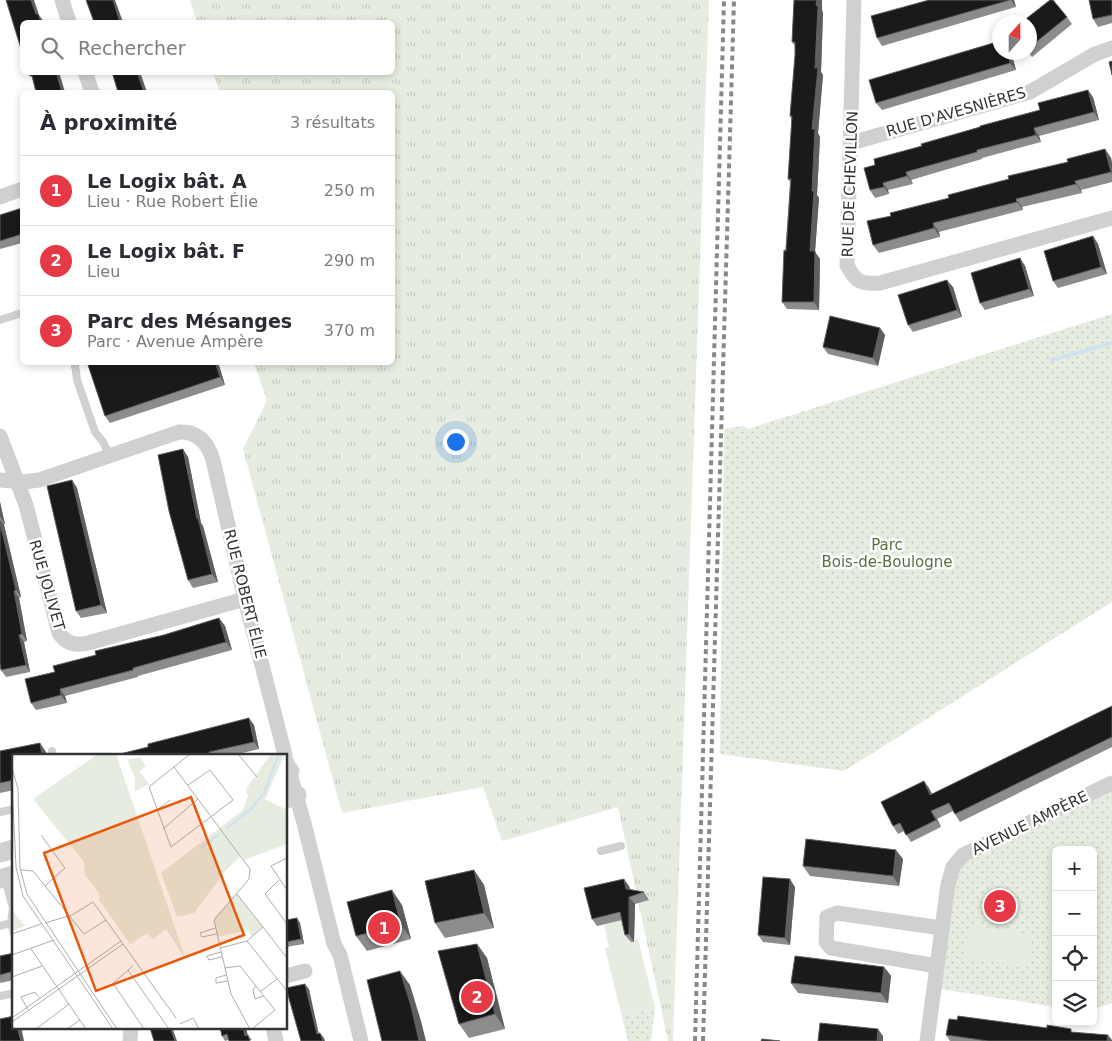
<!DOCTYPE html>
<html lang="fr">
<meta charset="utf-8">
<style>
body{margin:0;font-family:"DejaVu Sans",sans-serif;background:#f2f2f3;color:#2b2b33}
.controls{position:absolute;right:15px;bottom:15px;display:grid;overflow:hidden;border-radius:8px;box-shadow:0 2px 8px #0003}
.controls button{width:45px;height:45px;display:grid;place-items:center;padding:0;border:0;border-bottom:1px solid #e1e1e2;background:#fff;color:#2b2b33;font:25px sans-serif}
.compass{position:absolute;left:992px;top:15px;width:45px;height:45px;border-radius:50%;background:#fff;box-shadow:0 2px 8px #0003;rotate:21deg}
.you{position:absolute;left:455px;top:441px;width:18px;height:18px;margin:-12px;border:4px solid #fff;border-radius:50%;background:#1a73e8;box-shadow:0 0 0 8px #1a73e833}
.badge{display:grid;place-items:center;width:32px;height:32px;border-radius:50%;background:#e63946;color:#fff;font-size:16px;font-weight:700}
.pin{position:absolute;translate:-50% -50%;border:2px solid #fff;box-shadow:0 1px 5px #0006}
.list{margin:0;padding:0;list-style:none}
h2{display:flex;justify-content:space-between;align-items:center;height:65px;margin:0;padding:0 20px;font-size:21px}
h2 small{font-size:16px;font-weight:400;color:#7c7c81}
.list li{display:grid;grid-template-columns:32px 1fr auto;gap:15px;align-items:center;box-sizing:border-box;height:70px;padding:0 20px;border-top:1px solid #e1e1e2}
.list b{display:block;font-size:19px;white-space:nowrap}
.list p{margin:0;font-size:16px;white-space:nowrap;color:#7c7c81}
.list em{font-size:16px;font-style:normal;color:#7c7c81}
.icon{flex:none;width:28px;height:28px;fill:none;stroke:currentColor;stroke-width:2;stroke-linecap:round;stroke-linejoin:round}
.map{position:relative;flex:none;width:1112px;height:1041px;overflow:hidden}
.search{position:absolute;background:#fff;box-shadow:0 2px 8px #0003;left:20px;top:20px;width:375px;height:55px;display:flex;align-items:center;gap:12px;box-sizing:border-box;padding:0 18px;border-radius:8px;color:#7c7c81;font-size:19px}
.panel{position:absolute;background:#fff;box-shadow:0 2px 8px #0003;left:20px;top:90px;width:375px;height:275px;border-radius:8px}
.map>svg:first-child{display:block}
.grass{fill:url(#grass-tufts)}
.park{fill:url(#park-dots)}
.pitch{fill:#e6ecdf}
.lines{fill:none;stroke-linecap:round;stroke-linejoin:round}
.stream{stroke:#cfe2ee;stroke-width:4}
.service{stroke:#d0d0d0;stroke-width:8}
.minor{stroke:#d0d0d0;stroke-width:15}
.tertiary{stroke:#d0d0d0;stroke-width:19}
.rail{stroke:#888;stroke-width:4;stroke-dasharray:5 4;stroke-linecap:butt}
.wall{fill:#8c8c8c}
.shaded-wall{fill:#5f5f5f}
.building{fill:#1a1a1a;stroke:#5f5f5f}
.labels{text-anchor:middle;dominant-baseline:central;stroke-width:5;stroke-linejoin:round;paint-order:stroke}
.street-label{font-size:15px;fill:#333;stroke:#fff}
.park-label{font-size:15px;fill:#56703f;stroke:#fff}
.inset-river{fill:none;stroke:#cfe2ee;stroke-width:2.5}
.inset-road{fill:none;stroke:#adadad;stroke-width:1}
.view{fill:#e8590c;fill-opacity:0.15;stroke:#e8590c;stroke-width:2.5}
.inset-edge{fill:none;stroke:#333;stroke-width:2.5}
</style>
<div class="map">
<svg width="1112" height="1041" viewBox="0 0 1112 1041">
<defs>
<pattern id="grass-tufts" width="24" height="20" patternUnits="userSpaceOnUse" patternTransform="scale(1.25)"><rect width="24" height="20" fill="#e6ecdf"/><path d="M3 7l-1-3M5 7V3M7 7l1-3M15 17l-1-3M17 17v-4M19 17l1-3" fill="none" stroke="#c6cbc0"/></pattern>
<pattern id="park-dots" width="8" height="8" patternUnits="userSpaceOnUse" patternTransform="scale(1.25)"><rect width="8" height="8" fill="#e6ecdf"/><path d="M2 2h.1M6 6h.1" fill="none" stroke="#c6cbc0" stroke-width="1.8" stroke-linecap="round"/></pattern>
</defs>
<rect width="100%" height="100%" fill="#fff"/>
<polygon class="grass" points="190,0 709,0 673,1041 668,1041 618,807 502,841 483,787 342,813 243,449 267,401 254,363 392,362 392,92 220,92 213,73 392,72 392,22 197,22"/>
<g class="park">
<polygon points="1112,314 1112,602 844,771 720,754 724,429 743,426 748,429"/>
<polygon points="1112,783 1112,1003 1093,1009 1093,850 1056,850 1056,1007 934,988 953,867"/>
<polygon points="655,1008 651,1041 628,1041 622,1017"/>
</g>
<g class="pitch">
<polygon points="632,896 636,904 635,905 633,941 638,939 655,1008 622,1017 605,948 609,947 604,925 597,926 591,905"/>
<polygon points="969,926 1032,934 1028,966 965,958"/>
</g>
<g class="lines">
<polyline class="stream" points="1052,360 1112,343"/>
<g class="service">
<polyline points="0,320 22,313"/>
<polyline points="74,362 76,371 77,380 95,432 103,442 110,456"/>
<polyline points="52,751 52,755"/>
<polyline points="0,812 14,809"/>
<polyline points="601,851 621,846"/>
<polyline points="5,878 13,908 11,923 14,934"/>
<polyline points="0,926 11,923"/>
<polyline points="0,996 14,993"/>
</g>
<g class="minor">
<polyline points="62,0 69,22"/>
<path d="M854,0L847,265C856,283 861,284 880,283L1112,218"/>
<polyline points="85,72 92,92"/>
<polyline points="851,143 1030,92 1095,54 1112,48"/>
<polyline points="0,197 22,189"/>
<path d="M0,436L26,505L59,633C66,644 76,646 88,643L245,599"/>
<path d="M0,480L23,482L39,480L179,432C198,431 208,443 213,460L245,599L285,755"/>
<polyline points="286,760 304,823 334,944 340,955 361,1041"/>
<polyline points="937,966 831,948 826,942 827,917 837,913 942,928"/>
<polyline points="286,976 305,971"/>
<polyline points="273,1027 276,1041"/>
<polyline points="130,1041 131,1027"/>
<polyline points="927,1041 948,884 953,867 963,855 1112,783"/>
</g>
<g class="tertiary">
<polyline points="286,772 290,771"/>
<polyline points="286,799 297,795"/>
<polyline points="0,853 14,849"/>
<polyline points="0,879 14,875"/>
</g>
<g class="rail">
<polyline points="695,1041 724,0"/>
<polyline points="703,1041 734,0"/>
</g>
</g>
<g class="wall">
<polygon points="794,0 822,0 822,10 823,13 821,72 823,75 818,133 820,137 817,195 819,198 815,252 820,259 819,310 787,309 782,302 790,182 788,179 792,120 790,116 795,55 795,46 792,42"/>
<polygon points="929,0 1014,0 1016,7 882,46 877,38"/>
<polygon points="1112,0 1112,23 1098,27 1093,19"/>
<polygon points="1067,17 1072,24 1032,57 1028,52 1030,52 1030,22"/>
<polygon points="1000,52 1011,52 1016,70 882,110 876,103"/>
<polygon points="1093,97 1099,120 1039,136 1041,142 982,158 982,159 911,180 913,184 888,190 889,194 875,198 870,190 875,165 922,146"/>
<polygon points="1105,149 1111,158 1112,163 1112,182 1081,190 1082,193 1022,207 1023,210 939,232 940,237 879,253 873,245 891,216 1068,162"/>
<polygon points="22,208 22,243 0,249 0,215"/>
<polygon points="1093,236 1098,244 1107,274 1058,288 1053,281"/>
<polygon points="1020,258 1025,266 1034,296 985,310 980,303"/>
<polygon points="953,287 962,317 913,332 908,325"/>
<polygon points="880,328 885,335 878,366 828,354 823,347"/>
<polygon points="87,362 218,362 225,385 110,423 105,416"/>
<polygon points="188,457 201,523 203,526 218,582 193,588 188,580"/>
<polygon points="72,480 77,488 107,613 81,618 76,611"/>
<polygon points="0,502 5,524 4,525 21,597 19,598 27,641 24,642 30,672 6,677 1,670 0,663"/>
<polygon points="219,618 225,626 232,650 138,676 138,677 65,696 67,703 36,710 31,703 55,672 96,655"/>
<polygon points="1112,706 1112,747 960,822 953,811 937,819 941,827 911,842 904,831 898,834 893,826 924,781 932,794"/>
<polygon points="254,725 259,749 234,755 116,755"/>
<polygon points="0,751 46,752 14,755 14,790 0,793"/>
<polygon points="903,859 899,886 810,876 803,866"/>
<polygon points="474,870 484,885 494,928 445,938 435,923"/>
<polygon points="629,886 630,889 644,892 649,900 635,904 634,942 631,942 625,935 622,920 597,926 592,919"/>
<polygon points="795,887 790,945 763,942 758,935"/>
<polygon points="402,905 411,939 367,951 356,936"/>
<polygon points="297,918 300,923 304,944 286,947 286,920"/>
<polygon points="477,944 487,958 505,1029 469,1038 459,1024"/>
<polygon points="14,953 14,980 0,983 0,956"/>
<polygon points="884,967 891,976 888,1003 798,993 791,983"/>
<polygon points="220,1027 246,1027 247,1035 248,1035 252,1040 228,1040 225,1041 222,1036"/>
<polygon points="1073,1032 1112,1040 1112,1041 950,1041 946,1035"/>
</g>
<g class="shaded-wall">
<polygon points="31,0 34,0 39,15 44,22 41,22 36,14"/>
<polygon points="113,0 115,0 123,22 120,22"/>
<polygon points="817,0 822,0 822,10 823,13 821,72 823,75 818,133 820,137 817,195 819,198 815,252 820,259 819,310 814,302 810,251 812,129 815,68"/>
<polygon points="1011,0 1014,0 1016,7"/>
<polygon points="1008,52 1011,52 1016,70 1010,63"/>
<polygon points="56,72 59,72 65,92 62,92"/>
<polygon points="137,72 140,72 147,92 144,92"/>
<polygon points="1088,90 1093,97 1099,120 1094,112"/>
<polygon points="1034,128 1039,136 1041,142 1036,135"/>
<polygon points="1105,149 1111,158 1112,163 1112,174 1111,172"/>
<polygon points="906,172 911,180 913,184 907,176"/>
<polygon points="1075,181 1081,190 1082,193 1076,184"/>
<polygon points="883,183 888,190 889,194 884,187"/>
<polygon points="1016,199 1022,207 1023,210 1017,202"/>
<polygon points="933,223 939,232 940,237 934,228"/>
<polygon points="1093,236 1098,244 1107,274 1101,267"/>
<polygon points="1020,258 1025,266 1034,296 1029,289"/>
<polygon points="947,280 953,287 962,317 957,310"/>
<polygon points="880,328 885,335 878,366 873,358"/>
<polygon points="215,362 218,362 225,385 220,377"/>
<polygon points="183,449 188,457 201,523 203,526 218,582 212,574 197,519"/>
<polygon points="72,480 77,488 107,613 101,605"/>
<polygon points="0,502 5,524 0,517"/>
<polygon points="0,520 4,525 21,597 16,590 0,523"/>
<polygon points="14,591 19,598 27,641 22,634"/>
<polygon points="219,618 225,626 232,650 226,642"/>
<polygon points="19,635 24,642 30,672 26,665"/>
<polygon points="60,689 65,696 67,703 61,695"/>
<polygon points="249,718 254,725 259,749 254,742"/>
<polygon points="40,743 46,752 47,755 42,755"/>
<polygon points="924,781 929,788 936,802 930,795"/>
<polygon points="931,811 937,819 941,827 936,820"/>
<polygon points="896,850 903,859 899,886 893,876"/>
<polygon points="474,870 484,885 494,928 484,913"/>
<polygon points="624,879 629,886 632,896 626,889"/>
<polygon points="790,879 795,887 790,945 785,938"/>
<polygon points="392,890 402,905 411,939 401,925"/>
<polygon points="629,897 635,904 634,942 629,934"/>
<polygon points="297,918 300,923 304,944 301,939"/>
<polygon points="477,944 487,958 505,1029 495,1014"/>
<polygon points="884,967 891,976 888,1003 881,993"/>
<polygon points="400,971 410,985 421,1021 426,1041 419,1041"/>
<polygon points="305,984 309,989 320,1039 317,1034"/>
<polygon points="17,1027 21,1027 24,1041 21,1041"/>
<polygon points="170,1027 172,1027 177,1041 175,1041"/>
<polygon points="243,1027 246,1027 249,1041 245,1036"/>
<polygon points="878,1029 883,1036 883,1041 877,1041"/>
<polygon points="320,1033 324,1038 325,1041 323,1041"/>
<polygon points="1108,1035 1112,1040 1112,1041 1107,1041"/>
</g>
<g class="building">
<polygon points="6,0 31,0 36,14 38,14 41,22 22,22 22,52"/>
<polygon points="86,0 113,0 120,22 94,22"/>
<polygon points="794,0 817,0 816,5 818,6 815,68 818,68 812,129 815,129 812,191 814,191 810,251 815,251 814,302 782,302 784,250 786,251 791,179 788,179 792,116 790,116 795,55 795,42 792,42"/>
<polygon points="929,0 1010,0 877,38 871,16"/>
<polygon points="1050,0 1053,0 1067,17 1030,47 1030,22 1022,22"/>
<polygon points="1089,0 1112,0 1112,15 1093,19"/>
<polygon points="1000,41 1000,52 1008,52 1010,63 876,103 869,80"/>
<polygon points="1112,61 1112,75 1109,62"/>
<polygon points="29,72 56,72 62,92 36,92 32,76 30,76"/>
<polygon points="112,72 137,72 144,92 118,92"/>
<polygon points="1088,90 1094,112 1034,128 1036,135 977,150 977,152 906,172 907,176 883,183 884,187 870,190 864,168 875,165 874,159 922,146 921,144 980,127 980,126 1040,110 1038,103"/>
<polygon points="1105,149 1111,172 1075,181 1076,184 1016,199 1017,202 933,223 934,228 873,245 867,221 891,216 890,213 949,198 948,195 1009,179 1008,176 1068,162 1067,159"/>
<polygon points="22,208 22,230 21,231 22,234 0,241 0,215"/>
<polygon points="1093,236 1101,267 1053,281 1044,251"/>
<polygon points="1020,258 1029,289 980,303 971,273"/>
<polygon points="947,280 957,310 908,325 898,295"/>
<polygon points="830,316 880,328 873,358 823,347"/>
<polygon points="87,362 215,362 220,377 105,416"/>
<polygon points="183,449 197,519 198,518 212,574 188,580 169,511 158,455"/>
<polygon points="72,480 101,605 76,611 47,486"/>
<polygon points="0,523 16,590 14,591 22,634 19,635 26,665 1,670 0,663"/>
<polygon points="219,618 226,642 133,668 133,670 60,689 61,695 31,703 25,679 55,672 53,666 96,655 95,651 164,635"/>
<polygon points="1112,706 1112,737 955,814 949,803 931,811 936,820 906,835 900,823 893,826 881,802 924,781 930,795"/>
<polygon points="249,718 254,742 209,752 209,755 116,755 148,747 148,744"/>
<polygon points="40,743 42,755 14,755 14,780 0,783 0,751"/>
<polygon points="806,839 896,850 893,876 803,866"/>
<polygon points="474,870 484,913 435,923 425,881"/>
<polygon points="763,877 790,879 785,938 758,935"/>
<polygon points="624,879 626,889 644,892 629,897 629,934 625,935 620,912 592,919 584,888"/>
<polygon points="392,890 401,925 356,936 347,902"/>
<polygon points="297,918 301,939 286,942 286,920"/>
<polygon points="477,944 495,1014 459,1024 438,951"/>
<polygon points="14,953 14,971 0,975 0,956"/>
<polygon points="795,956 884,967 881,993 791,983"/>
<polygon points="400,971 411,1006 419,1041 382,1041 367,980"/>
<polygon points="305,984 317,1034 320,1033 323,1041 301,1041 286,988"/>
<polygon points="14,1016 14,1027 17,1027 21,1041 0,1041 0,1019"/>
<polygon points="958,1016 1047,1028 1047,1025 1071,1029 1071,1032 1108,1035 1107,1041 988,1041 946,1035 949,1019 957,1020"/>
<polygon points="820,1023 878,1029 877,1041 818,1041"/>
<polygon points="151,1027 170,1027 175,1041 154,1041 150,1028"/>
<polygon points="220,1027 243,1027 245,1036 248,1035 250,1041 229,1041 227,1034 222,1036"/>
<polygon points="762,1039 780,1041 761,1041"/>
</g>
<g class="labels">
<g class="street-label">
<text transform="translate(956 112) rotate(-16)">RUE D'AVESNIÈRES</text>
<text transform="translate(850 184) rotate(-88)">RUE DE CHEVILLON</text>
<text transform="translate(47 585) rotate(74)">RUE JOLIVET</text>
<text transform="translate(245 594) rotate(76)">RUE ROBERT ÉLIE</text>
<text transform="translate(1030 823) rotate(-26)">AVENUE AMPÈRE</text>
</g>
<g class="park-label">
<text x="887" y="545">Parc<tspan x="887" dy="17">Bois-de-Boulogne</tspan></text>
</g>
</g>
<g transform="translate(12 754)">
<rect width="275" height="275" fill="#fff"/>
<path d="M86,0H104L174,206L154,175L141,185L135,179L118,190L87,146V139L73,121L72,108L21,45ZM253,45L275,56V90L232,106L217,83Z" fill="#e6ecdf"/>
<path d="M0,156L13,172L0,177Z" fill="#e6ecdf"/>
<path d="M259,0H273L253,45L217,83L229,102L215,115L182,159L165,163L149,119L231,56L236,42L234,35ZM128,4L134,12L127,17L137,30L123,37V24L115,5ZM225,140L251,173L240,182L233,173L227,178L205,183L202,164Z" fill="#e6ecdf"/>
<path class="inset-river" d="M215,74L239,55L252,39L267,0M189,94L206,81"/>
<path class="inset-road" d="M226,0L245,23M162,13L238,115L237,125L202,166L219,240L238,275M0,14L6,35L8,114L15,140L105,275M0,28L4,113L11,142L101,275M176,31L198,16L221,46L159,93L137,33L178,0M145,56L158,46M151,75L186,45M29,81L53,114L33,132M275,104L259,112L275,136M9,116L21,117L72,180L94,166M267,126L253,140L275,170M225,140L275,204M33,169L60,161L81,148L164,264M203,174L188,179L190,183L205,180M0,180L29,170M235,187L275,237M208,194L235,187L251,173M19,195L74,275M209,198L195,202L197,206L210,203M0,201L42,186M121,212L101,229L132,275M213,214L228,212L263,256L240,275M116,216L157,275M214,221L204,224V229L216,227M0,223L30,212M243,232L241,236L243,245L252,242M248,238L265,225M16,256L9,243L23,238L28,245M0,264L109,187M0,268L111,190M168,270L181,264L187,275M24,275L57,250M55,275L68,266"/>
<path class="view" d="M179,43L232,181L84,237L32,99Z"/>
<rect width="275" height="275" class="inset-edge"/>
</g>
</svg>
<div class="controls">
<button>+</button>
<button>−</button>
<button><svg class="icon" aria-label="locate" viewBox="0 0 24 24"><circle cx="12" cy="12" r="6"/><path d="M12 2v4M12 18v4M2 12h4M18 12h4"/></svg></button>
<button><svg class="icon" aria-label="layers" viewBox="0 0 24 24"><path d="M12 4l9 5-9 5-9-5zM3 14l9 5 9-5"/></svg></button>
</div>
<svg class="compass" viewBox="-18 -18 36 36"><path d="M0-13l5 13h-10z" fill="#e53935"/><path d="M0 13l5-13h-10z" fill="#7c7c81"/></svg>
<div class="you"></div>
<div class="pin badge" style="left:384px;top:928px">1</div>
<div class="pin badge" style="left:477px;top:997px">2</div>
<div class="pin badge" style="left:1000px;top:906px">3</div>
<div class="search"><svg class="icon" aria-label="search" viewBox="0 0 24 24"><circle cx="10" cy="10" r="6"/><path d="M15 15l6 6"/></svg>Rechercher</div>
<section class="panel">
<h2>À proximité<small>3 résultats</small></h2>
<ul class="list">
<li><span class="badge">1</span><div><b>Le Logix bât. A</b><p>Lieu · Rue Robert Élie</p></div><em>250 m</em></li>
<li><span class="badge">2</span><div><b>Le Logix bât. F</b><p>Lieu</p></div><em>290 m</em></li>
<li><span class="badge">3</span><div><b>Parc des Mésanges</b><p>Parc · Avenue Ampère</p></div><em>370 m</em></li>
</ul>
</section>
</div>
